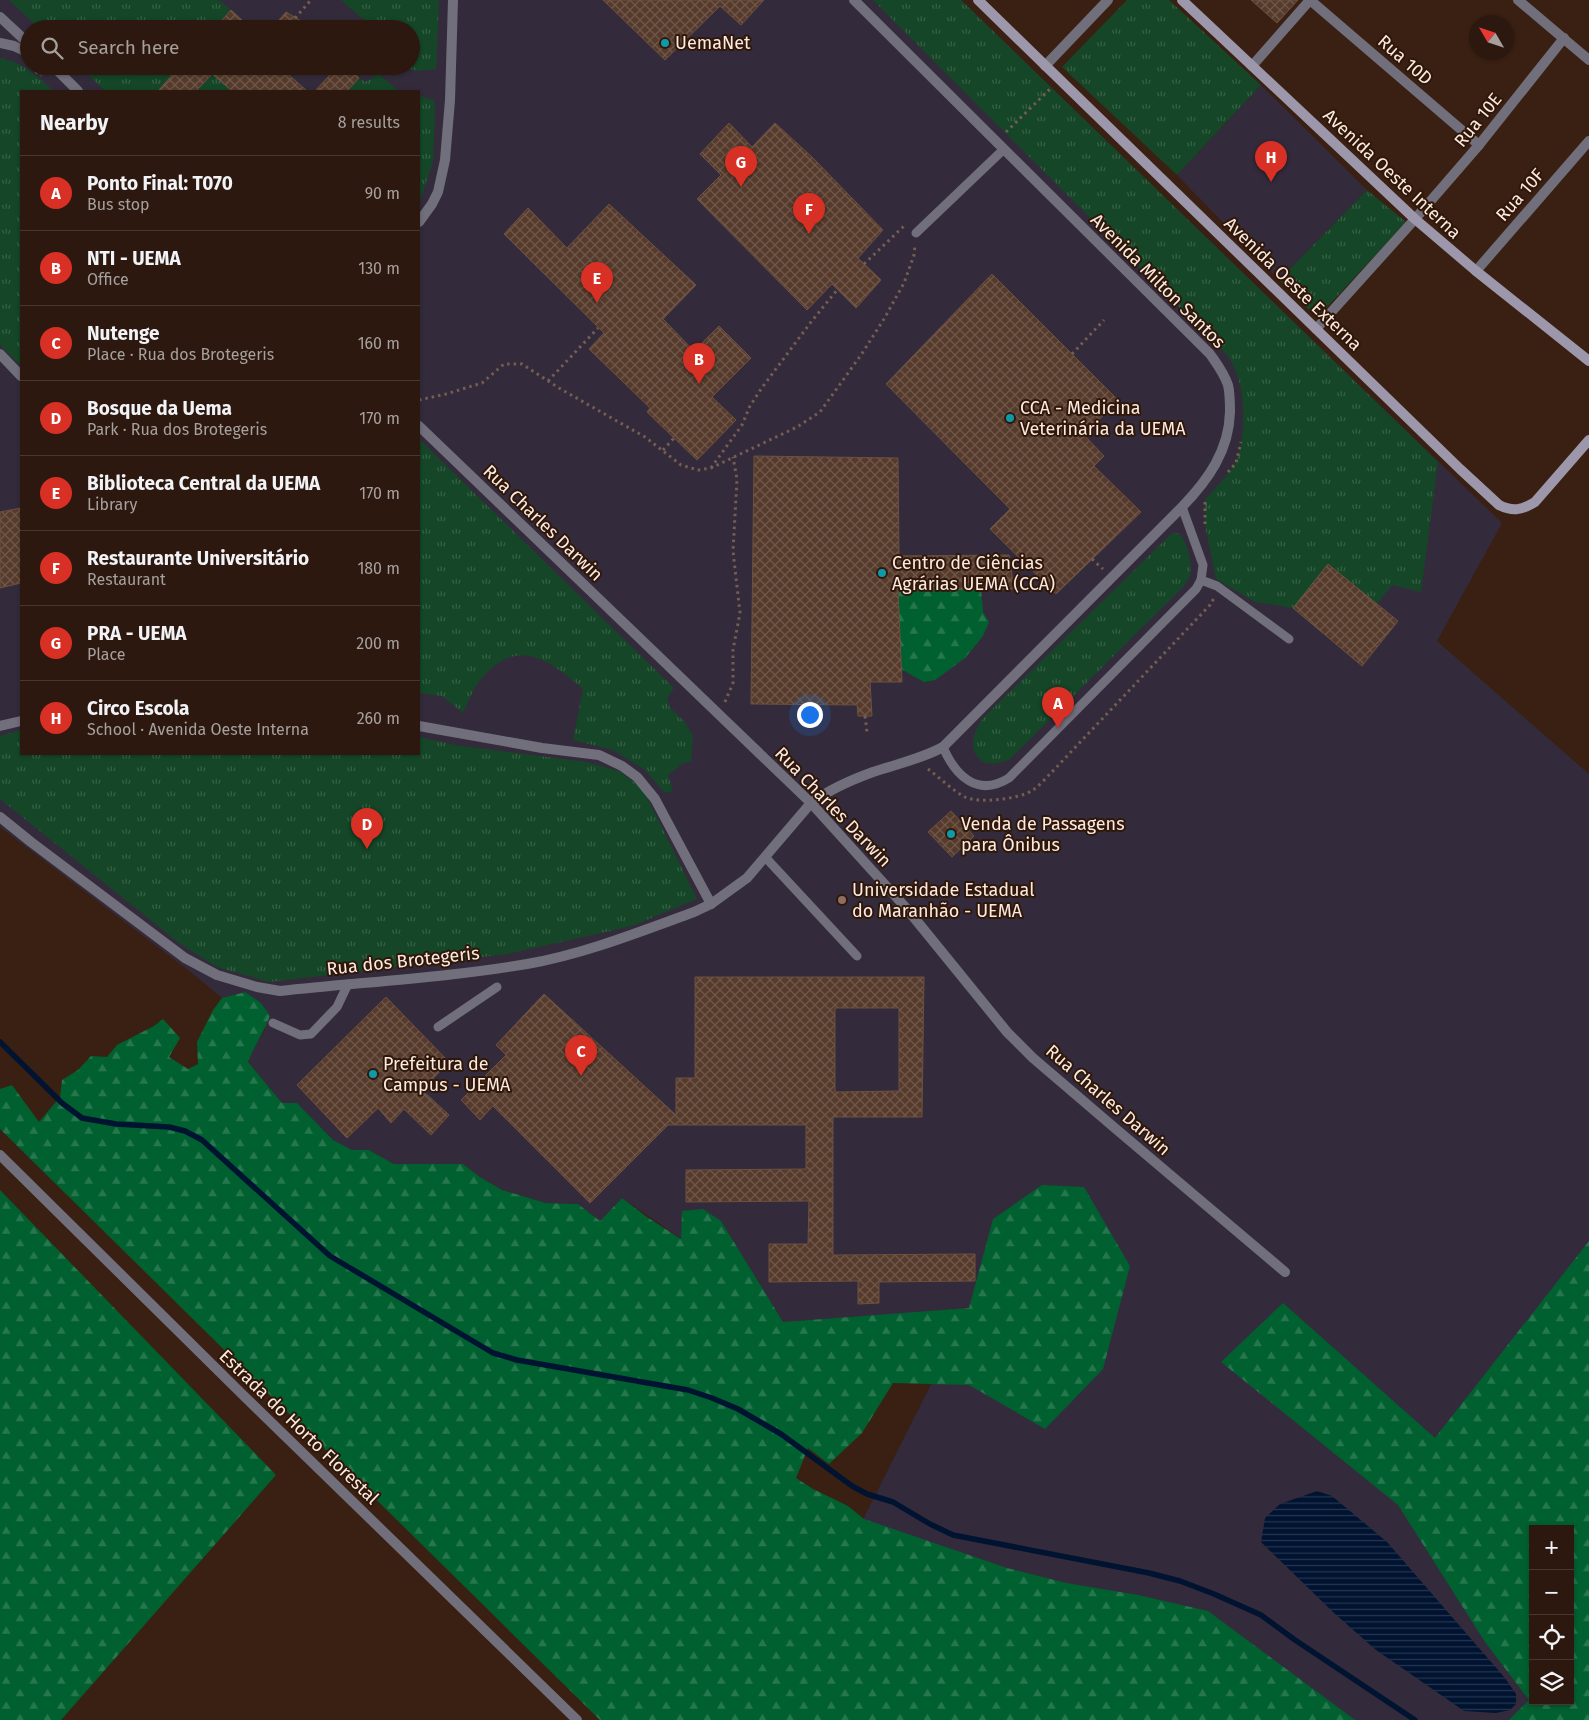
<!DOCTYPE html>
<meta charset="utf-8">
<style>
body{margin:0;font-family:"Fira Sans",sans-serif;background:#342117;color:#f1f3f6}
.controls{position:absolute;right:15px;bottom:15px;display:grid;overflow:hidden;border-radius:0px;box-shadow:0 1px 4px #0004}
.controls button{width:45px;height:45px;display:grid;place-items:center;padding:0;border:0;border-bottom:1px solid #48372e;background:#2c180e;color:#f1f3f6;font:25px sans-serif}
.compass{position:absolute;left:1469px;top:15px;width:45px;height:45px;border-radius:50%;background:#2c180e;box-shadow:0 1px 4px #0004;rotate:309deg}
.you{position:absolute;left:809px;top:714px;width:18px;height:18px;margin:-12px;border:4px solid #fff;border-radius:50%;background:#1a73e8;box-shadow:0 0 0 8px #1a73e833}
.badge{display:grid;place-items:center;width:32px;height:32px;border-radius:50%;background:#d93025;color:#fff;font-size:16px;font-weight:700}
.pin{position:absolute;translate:-50% -41px;filter:drop-shadow(0 1px 2px #0008)}
.pin::after{content:'';position:absolute;top:26px;width:18px;height:15px;background:inherit;clip-path:polygon(0 0,100% 0,50% 100%)}
.list{margin:0;padding:0;list-style:none}
h2{display:flex;justify-content:space-between;align-items:center;height:65px;margin:0;padding:0 20px;font-size:21px}
h2 small{font-size:16px;font-weight:400;color:#a6a09e}
.list li{display:grid;grid-template-columns:32px 1fr auto;gap:15px;align-items:center;box-sizing:border-box;height:75px;padding:0 20px;border-top:1px solid #48372e}
.list b{display:block;font-size:19px;white-space:nowrap}
.list p{margin:0;font-size:16px;white-space:nowrap;color:#a6a09e}
.list em{font-size:16px;font-style:normal;color:#a6a09e}
.icon{flex:none;width:28px;height:28px;fill:none;stroke:currentColor;stroke-width:2;stroke-linecap:round;stroke-linejoin:round}
.map{position:relative;flex:none;width:1589px;height:1720px;overflow:hidden}
.search{position:absolute;background:#2c180e;box-shadow:0 1px 4px #0004;left:20px;top:20px;width:400px;height:55px;display:flex;align-items:center;gap:12px;box-sizing:border-box;padding:0 18px;border-radius:28px;color:#a6a09e;font-size:19px}
.panel{position:absolute;background:#2c180e;box-shadow:0 1px 4px #0004;left:20px;top:90px;width:400px;height:665px;border-radius:0px}
.map>svg:first-child{display:block}
.education{fill:#332b3b;fill-rule:evenodd}
.grass{fill:url(#grass-tufts)}
.forest{fill:url(#forest-firs);fill-rule:evenodd}
.water{fill:url(#water-rules)}
.lines{fill:none;stroke-linecap:round;stroke-linejoin:round}
.stream{stroke:#001331;stroke-width:5.5}
.building{fill:url(#building-cross-hatch);stroke:#6c5040;fill-rule:evenodd}
.path{stroke:#755e51;stroke-width:3;stroke-dasharray:2.5 4;stroke-linecap:butt}
.lane{stroke:#726f7c;stroke-width:9}
.street{stroke:#726f7c;stroke-width:10}
.secondary{stroke:#9d97ac;stroke-width:10}
.culture-dot{fill:#0f9aa8;stroke:#2f1709;stroke-width:2}
.education-dot{fill:#8d6e63;stroke:#2f1709;stroke-width:2}
.labels{text-anchor:middle;dominant-baseline:central;stroke-width:4;stroke-linejoin:round;paint-order:stroke}
.poi-label{font-size:18px;fill:#fceae1;stroke:#2f1709;text-anchor:start}
.street-label{font-size:18px;fill:#fceae1;stroke:#2f1709}
</style>
<div class="map">
<svg width="1589" height="1720" viewBox="0 0 1589 1720">
<defs>
<pattern id="grass-tufts" width="24" height="20" patternUnits="userSpaceOnUse" patternTransform="scale(1.25)"><rect width="24" height="20" fill="#144627"/><path d="M3 7l-1-3M5 7V3M7 7l1-3M15 17l-1-3M17 17v-4M19 17l1-3" fill="none" stroke="#376146"/></pattern>
<pattern id="forest-firs" width="22" height="20" patternUnits="userSpaceOnUse" patternTransform="scale(1.25)"><rect width="22" height="20" fill="#00602f"/><path d="M5 1l3.5 6h-7zM16 11l3.5 6h-7z" fill="#26774d"/></pattern>
<pattern id="water-rules" width="6" height="5" patternUnits="userSpaceOnUse" patternTransform="scale(1.25)"><rect width="6" height="5" fill="#001331"/><path d="M0 2.5h6" fill="none" stroke="#26364f"/></pattern>
<pattern id="building-cross-hatch" width="8" height="8" patternUnits="userSpaceOnUse" patternTransform="scale(1.25)"><rect width="8" height="8" fill="#563b2c"/><path d="M0 0l8 8M0 8l8-8" fill="none" stroke="#6f584a"/></pattern>
</defs>
<rect width="100%" height="100%" fill="#3a2012"/>
<g class="education">
<path d="M0,0H961L1502,523L1437,641L1589,774V1720H762L969,1309L783,1322L721,1221L682,1239L622,1198L600,1221L578,1204L546,1203L502,1190L480,1177L463,1164H394L369,1150L352,1151L333,1140L297,1103H282L248,1062L254,1047L265,1030L245,992L222,998L192,973L0,827ZM29,29H411V66H29ZM21,91H419V754H21ZM1533,1529H1570V1701H1533Z"/>
<polygon points="1261,85 1367,190 1279,280 1177,175"/>
</g>
<g class="grass">
<polygon points="9,0 219,0 231,10 214,29 40,29"/>
<polygon points="341,0 439,0 436,69 417,71 402,66 411,66 411,29 374,29"/>
<path d="M873,0H961L1438,462L1421,592L1392,585L1377,604L1328,565L1293,608L1255,602L1216,579L1205,525V500C1213,490 1232,472 1236,461C1246,439 1245,399 1238,377C1236,370 1232,363 1228,356Z"/>
<polygon points="1127,0 1169,0 1261,85 1177,175 1062,67"/>
<path d="M0,58C23,62 37,76 54,91H21V366L0,345Z"/>
<polygon points="79,66 180,66 162,86 167,91 105,91"/>
<polygon points="212,74 232,91 196,91"/>
<polygon points="379,74 397,90 402,91 347,91 359,78 365,82"/>
<polygon points="419,96 434,100 435,108 433,162 419,203"/>
<polygon points="1367,190 1406,222 1317,318 1279,280"/>
<path d="M419,439L674,688L667,698L670,708L685,722L693,736L691,762L683,763L668,775L673,791L665,793L645,770L613,750L573,740L583,689C548,659 517,636 481,679C473,688 468,703 463,713L442,696L419,693Z"/>
<path d="M1178,533C1187,539 1193,564 1190,575C1189,578 1186,582 1184,586L1009,760C1002,762 992,765 986,763C973,758 971,744 975,733C977,728 980,723 982,719L1171,534Z"/>
<polygon points="21,730 21,754 419,754 419,737 455,745 586,762 619,771 643,789 697,899 632,926 507,954 269,982 217,967 179,943 0,799 0,736"/>
</g>
<g class="forest">
<polygon points="981,589 983,612 989,622 983,636 965,658 935,680 924,682 901,669 898,590"/>
<path d="M245,992L261,1003L270,1016C264,1032 254,1046 248,1062L282,1103H297L333,1140L352,1150H369L394,1164H463L480,1177L502,1190L546,1203L578,1204L600,1221L622,1198L647,1217L681,1239L682,1211L703,1209L721,1221L783,1322L969,1308L993,1219L1042,1185L1084,1187L1130,1266L1103,1369L1045,1429L969,1385L893,1383L862,1433L829,1464L808,1448L796,1478L813,1489L848,1506L864,1519L1007,1568L1066,1583L1138,1595L1208,1611L1355,1720H600L0,1129V1089L12,1085L39,1122L60,1097L62,1080L78,1070L91,1056L107,1057L117,1045L154,1026L163,1019L180,1038L169,1057L188,1069L198,1064L197,1042L213,1010L222,998Z"/>
<polygon points="0,1190 276,1475 61,1720 0,1720"/>
<path d="M1589,1241V1720H1509L1529,1700L1485,1642L1398,1505L1221,1362L1283,1303L1435,1438ZM1533,1529H1570V1701H1533Z"/>
</g>
<polygon class="water" points="1317,1491 1332,1496 1387,1542 1505,1678 1516,1694 1516,1704 1510,1710 1496,1713 1464,1711 1376,1650 1334,1613 1261,1542 1265,1518 1280,1504"/>
<g class="lines">
<polyline class="stream" points="0,1042 62,1103 82,1118 116,1124 169,1127 185,1131 202,1140 330,1256 493,1353 517,1360 688,1390 712,1398 738,1409 781,1434 852,1486 867,1494 893,1502 930,1524 953,1535 1149,1573 1180,1581 1214,1594 1261,1615 1295,1640 1415,1720"/>
</g>
<g class="building">
<polygon points="603,0 764,0 741,25 720,6 665,60"/>
<polygon points="1251,0 1298,0 1277,23"/>
<polygon points="231,10 252,29 214,29"/>
<polygon points="286,12 315,29 271,29"/>
<polygon points="180,66 295,66 288,74 307,91 232,91 212,74 196,91 158,91"/>
<polygon points="338,66 347,66 359,78 347,91 315,91"/>
<polygon points="729,123 752,147 775,123 813,158 883,230 858,258 881,280 856,308 832,284 807,310 697,199 721,175 700,154"/>
<polygon points="609,204 696,285 663,319 694,351 719,326 751,358 712,397 736,420 697,460 647,412 650,408 589,349 604,333 504,234 528,208 567,248"/>
<polygon points="992,274 1118,400 1084,435 1104,456 1094,466 1141,512 1056,594 990,529 1010,509 886,384"/>
<polygon points="754,456 898,458 899,556 1009,555 1014,589 898,590 902,682 870,682 872,716 858,716 857,705 751,704"/>
<polygon points="21,508 21,583 0,588 0,512"/>
<polygon points="1328,564 1398,621 1362,666 1293,608"/>
<polygon points="951,811 974,836 952,857 928,832"/>
<path d="M695,977H924L922,1117H833V1255L975,1254V1281L879,1282V1303L858,1304V1281L769,1282V1244H808L809,1201L686,1202V1170L806,1169V1125H668L590,1203L493,1106L480,1120L461,1100L506,1055L496,1045L544,994L676,1115V1078H695ZM835,1008H899V1091L835,1092Z"/>
<polygon points="386,997 449,1062 422,1090 449,1115 431,1135 404,1109 391,1123 378,1108 347,1138 297,1085"/>
</g>
<g class="lines">
<g class="path">
<polyline points="295,18 311,0"/>
<polyline points="31,67 41,76"/>
<polyline points="1006,132 1050,89"/>
<polyline points="864,264 904,226"/>
<polyline points="1072,354 1104,320"/>
<polyline points="548,381 598,328"/>
<polyline points="419,400 446,394 482,383 504,364 522,364 559,388 645,437 681,465 698,470 711,468 797,427 820,412 861,355 884,319 904,283 914,255 915,245"/>
<polyline points="663,450 674,438"/>
<polyline points="711,468 742,425 750,406 761,389 811,322 837,290"/>
<polyline points="1228,472 1236,463 1241,442"/>
<polyline points="1205,502 1205,528"/>
<polyline points="1092,559 1103,569"/>
<polyline points="725,702 733,683 733,650 740,613 733,551 737,479 733,457"/>
<polyline points="865,716 867,732"/>
<path d="M928,769C940,778 952,790 965,797C979,804 1020,799 1033,790C1039,786 1045,779 1050,774L1210,605L1214,598"/>
</g>
<g class="lane">
<polyline points="916,233 1004,149"/>
<polyline points="1201,580 1217,586 1289,639"/>
<path d="M943,747C955,775 977,798 1009,778L1196,589L1201,580L1203,565L1182,507"/>
<polyline points="766,858 857,956"/>
<polyline points="273,1023 300,1035 311,1034 337,1007 348,984"/>
<polyline points="438,1027 497,987"/>
</g>
<g class="street">
<polyline points="1310,0 1479,145"/>
<polyline points="1518,0 1589,60"/>
<polyline points="0,17 29,44"/>
<polyline points="0,43 14,46 29,53"/>
<polyline points="53,66 78,91"/>
<polyline points="1045,66 1108,0"/>
<polyline points="1252,66 1310,0"/>
<polyline points="419,222 432,204 438,192 445,160 450,100 453,0"/>
<polyline points="1476,271 1589,141"/>
<polyline points="1316,329 1415,219 1479,145 1564,38"/>
<polyline points="0,354 21,376"/>
<polyline points="419,426 811,803 907,909 1007,1032 1033,1058 1116,1129 1285,1272"/>
<polyline points="0,726 21,721"/>
<polyline points="419,726 542,748 599,755 622,766 637,777 655,799 711,904"/>
<path d="M0,817L31,842L185,958L217,975L257,987L280,991C362,982 445,978 527,964C584,954 639,932 694,912L711,904L747,878L811,803C830,789 851,780 873,772C897,764 921,759 943,747L1182,507C1208,480 1229,451 1230,412C1230,403 1230,393 1228,385C1224,373 1217,364 1210,354L854,0"/>
<polyline points="0,1155 245,1397 577,1720"/>
</g>
<g class="secondary">
<path d="M978,0L1460,469L1499,505C1513,512 1522,510 1535,502L1589,440"/>
<polyline points="1182,0 1415,219 1476,271 1589,361"/>
</g>
</g>
<g class="culture-dot">
<circle cx="665" cy="43" r="5"/>
<circle cx="1010" cy="418" r="5"/>
<circle cx="882" cy="573" r="5"/>
<circle cx="951" cy="834" r="5"/>
<circle cx="373" cy="1074" r="5"/>
</g>
<circle class="education-dot" cx="842" cy="900" r="5"/>
<g class="labels">
<g class="poi-label">
<text x="675" y="43">UemaNet</text>
<text x="1020" y="408">CCA - Medicina<tspan x="1020" dy="21">Veterinária da UEMA</tspan></text>
<text x="892" y="563">Centro de Ciências<tspan x="892" dy="21">Agrárias UEMA (CCA)</tspan></text>
<text x="961" y="824">Venda de Passagens<tspan x="961" dy="21">para Ônibus</tspan></text>
<text x="852" y="890">Universidade Estadual<tspan x="852" dy="21">do Maranhão - UEMA</tspan></text>
<text x="383" y="1064">Prefeitura de<tspan x="383" dy="21">Campus - UEMA</tspan></text>
</g>
<g class="street-label">
<text transform="translate(1405 60) rotate(41)">Rua 10D</text>
<text transform="translate(1478 120) rotate(-51)">Rua 10E</text>
<text transform="translate(1392 174) rotate(43)">Avenida Oeste Interna</text>
<text transform="translate(1520 195) rotate(-49)">Rua 10F</text>
<text transform="translate(1158 281) rotate(45)">Avenida Milton Santos</text>
<text transform="translate(1293 284) rotate(44)">Avenida Oeste Externa</text>
<text transform="translate(543 523) rotate(44)">Rua Charles Darwin</text>
<text transform="translate(833 807) rotate(46)">Rua Charles Darwin</text>
<text transform="translate(403 961) rotate(-6)">Rua dos Brotegeris</text>
<text transform="translate(1108 1100) rotate(41)">Rua Charles Darwin</text>
<text transform="translate(299 1427) rotate(44)">Estrada do Horto Florestal</text>
</g>
</g>
</svg>
<div class="controls">
<button>+</button>
<button>−</button>
<button><svg class="icon" aria-label="locate" viewBox="0 0 24 24"><circle cx="12" cy="12" r="6"/><path d="M12 2v4M12 18v4M2 12h4M18 12h4"/></svg></button>
<button><svg class="icon" aria-label="layers" viewBox="0 0 24 24"><path d="M12 4l9 5-9 5-9-5zM3 14l9 5 9-5"/></svg></button>
</div>
<svg class="compass" viewBox="-18 -18 36 36"><path d="M0-13l5 13h-10z" fill="#e53935"/><path d="M0 13l5-13h-10z" fill="#a6a09e"/></svg>
<div class="you"></div>
<div class="pin badge" style="left:1058px;top:728px">A</div>
<div class="pin badge" style="left:699px;top:384px">B</div>
<div class="pin badge" style="left:581px;top:1076px">C</div>
<div class="pin badge" style="left:367px;top:849px">D</div>
<div class="pin badge" style="left:597px;top:303px">E</div>
<div class="pin badge" style="left:809px;top:234px">F</div>
<div class="pin badge" style="left:741px;top:187px">G</div>
<div class="pin badge" style="left:1271px;top:182px">H</div>
<div class="search"><svg class="icon" aria-label="search" viewBox="0 0 24 24"><circle cx="10" cy="10" r="6"/><path d="M15 15l6 6"/></svg>Search here</div>
<section class="panel">
<h2>Nearby<small>8 results</small></h2>
<ul class="list">
<li><span class="badge">A</span><div><b>Ponto Final: T070</b><p>Bus stop</p></div><em>90 m</em></li>
<li><span class="badge">B</span><div><b>NTI - UEMA</b><p>Office</p></div><em>130 m</em></li>
<li><span class="badge">C</span><div><b>Nutenge</b><p>Place · Rua dos Brotegeris</p></div><em>160 m</em></li>
<li><span class="badge">D</span><div><b>Bosque da Uema</b><p>Park · Rua dos Brotegeris</p></div><em>170 m</em></li>
<li><span class="badge">E</span><div><b>Biblioteca Central da UEMA</b><p>Library</p></div><em>170 m</em></li>
<li><span class="badge">F</span><div><b>Restaurante Universitário</b><p>Restaurant</p></div><em>180 m</em></li>
<li><span class="badge">G</span><div><b>PRA - UEMA</b><p>Place</p></div><em>200 m</em></li>
<li><span class="badge">H</span><div><b>Circo Escola</b><p>School · Avenida Oeste Interna</p></div><em>260 m</em></li>
</ul>
</section>
</div>
